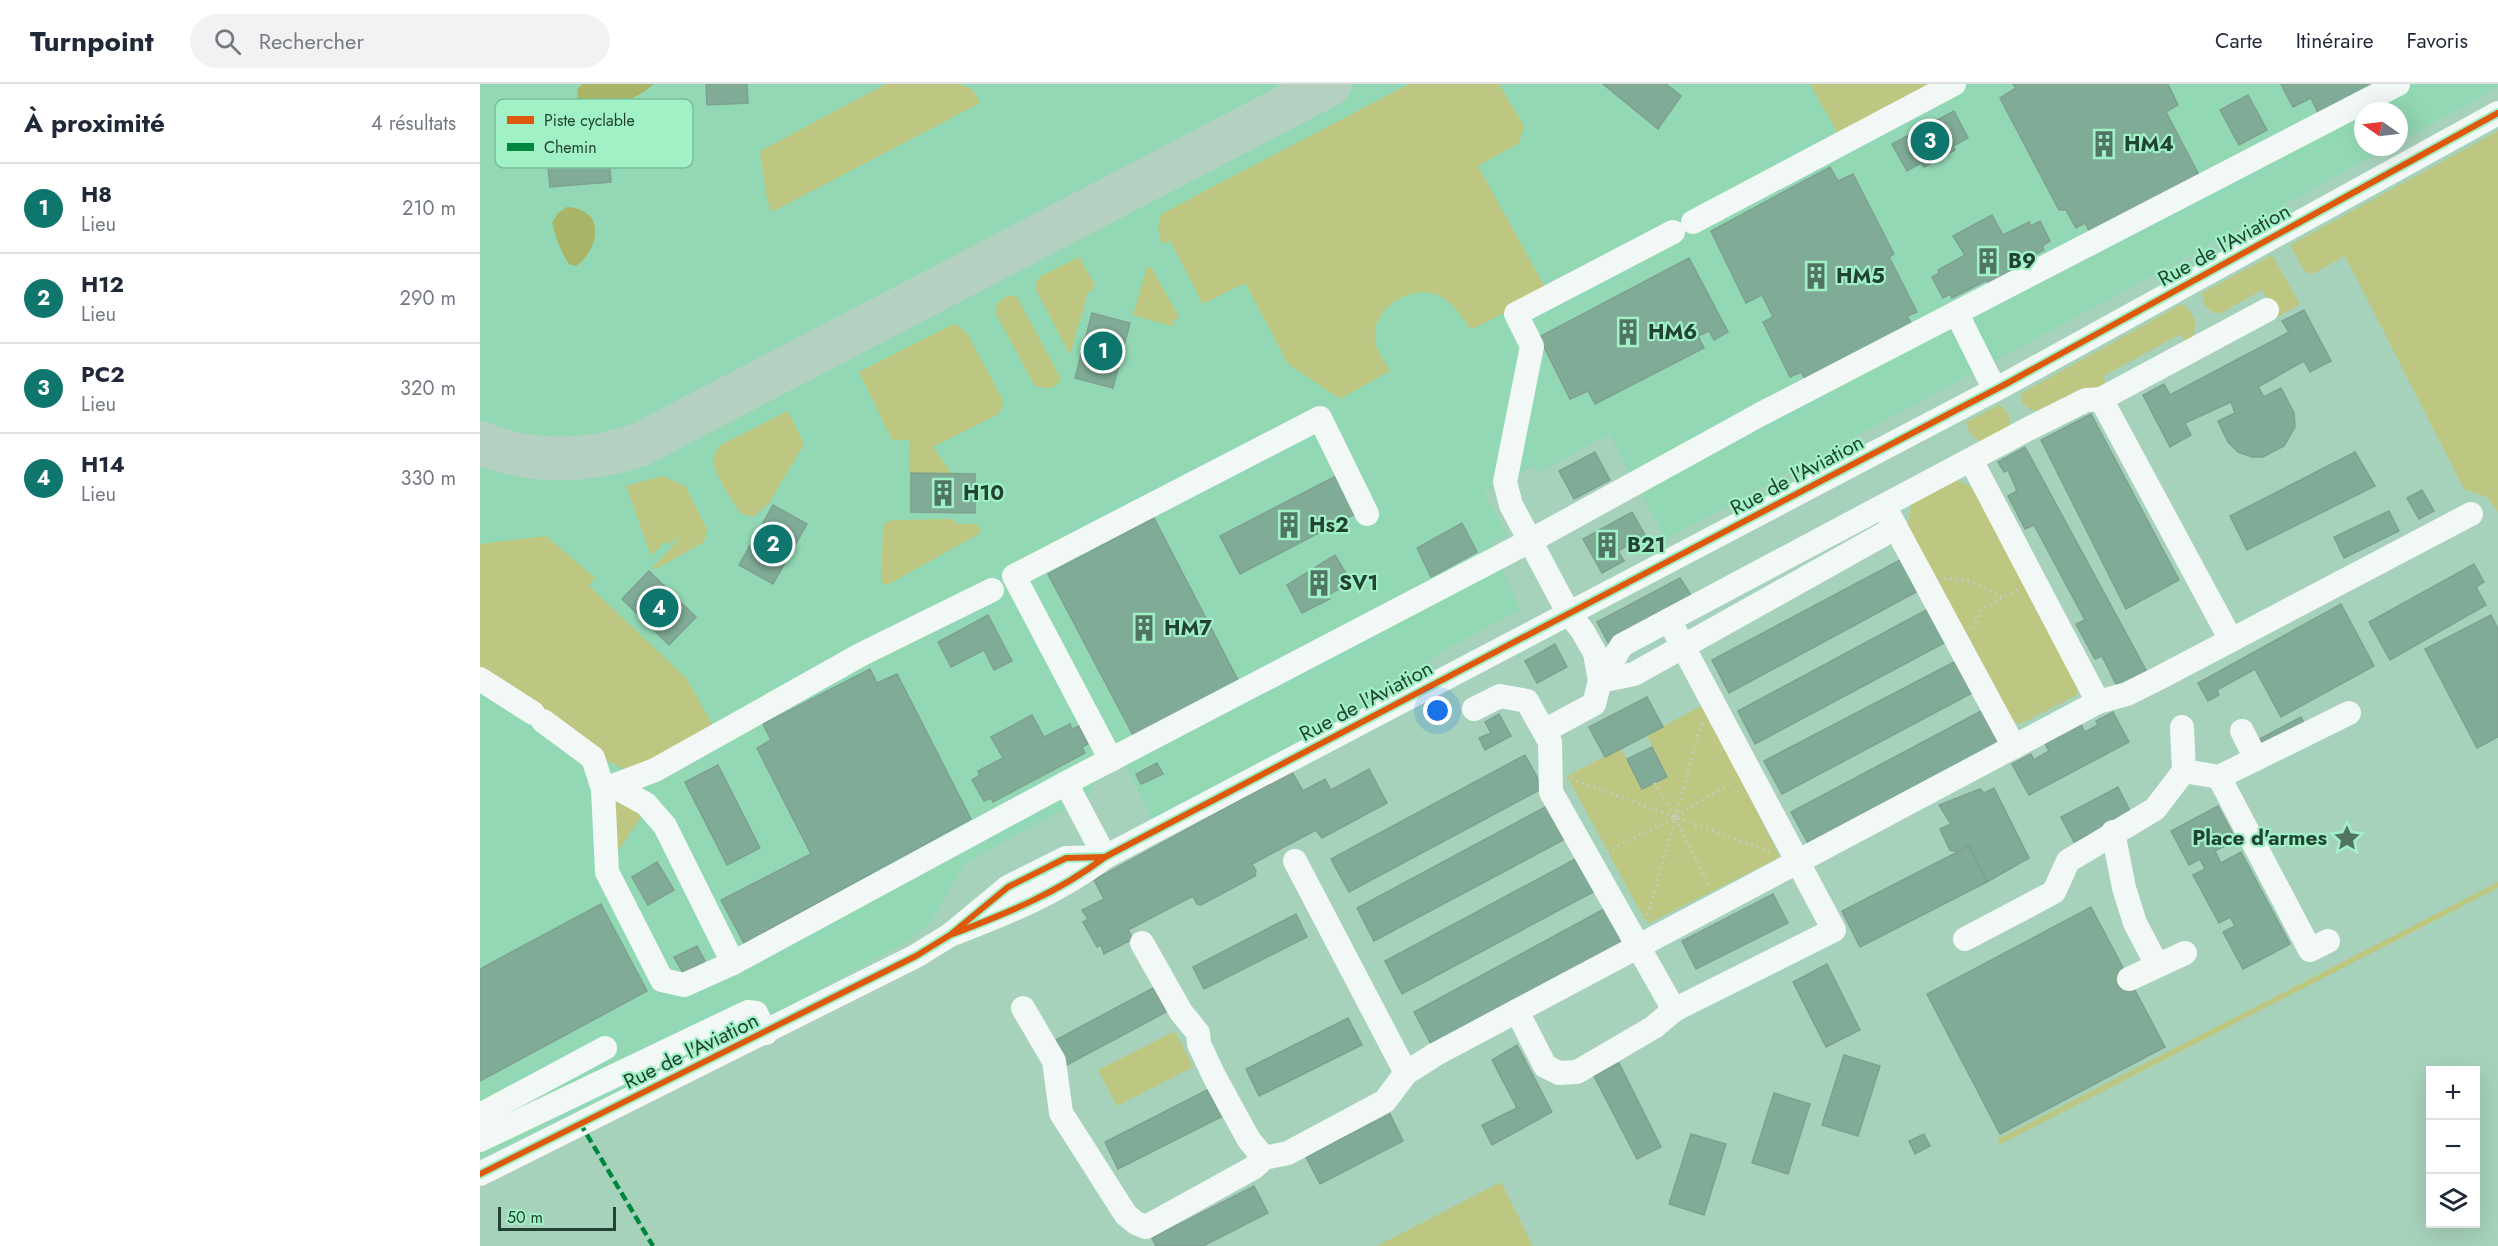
<!DOCTYPE html>
<html lang="fr">
<meta charset="utf-8">
<style>
body{margin:0;font-family:Jost,sans-serif;background:#f2f2f3;color:#1f2937}
.controls{position:absolute;right:18px;bottom:18px;display:grid;overflow:hidden;border-radius:0px;box-shadow:0 6px 24px #0002}
.controls button{width:54px;height:54px;display:grid;place-items:center;padding:0;border:0;border-bottom:2px solid #e0e1e3;background:#fff;color:#1f2937;font:30px sans-serif}
.compass{position:absolute;left:1874px;top:18px;width:54px;height:54px;border-radius:50%;background:#fff;box-shadow:0 6px 24px #0002;rotate:284deg}
.scale{position:absolute;left:18px;bottom:15px;width:118px;box-sizing:border-box;padding-left:6px;border:3px solid #224333;border-top:0;font-size:16px;line-height:21px;white-space:nowrap;color:#224333;-webkit-text-stroke:4px #a1f1c6;paint-order:stroke}
.you{position:absolute;left:958px;top:627px;width:21px;height:21px;margin:-15px;border:4px solid #fff;border-radius:50%;background:#1a73e8;box-shadow:0 0 0 9px #1a73e833}
.badge{display:grid;place-items:center;width:39px;height:39px;border-radius:50%;background:#0f766e;color:#fff;font-size:20px;font-weight:700}
.pin{position:absolute;translate:-50% -50%;border:3px solid #fff;box-shadow:0 2px 6px #0006}
.list{margin:0;padding:0;list-style:none}
h2{display:flex;justify-content:space-between;align-items:center;height:78px;margin:0;padding:0 24px;font-size:26px}
h2 small{font-size:20px;font-weight:400;color:#747a83}
.list li{display:grid;grid-template-columns:39px 1fr auto;gap:18px;align-items:center;box-sizing:border-box;height:90px;padding:0 24px;border-top:2px solid #e0e1e3}
.list b{display:block;font-size:22px;white-space:nowrap}
.list p{margin:0;font-size:20px;white-space:nowrap;color:#747a83}
.list em{font-size:20px;font-style:normal;color:#747a83}
.icon{flex:none;width:33px;height:33px;fill:none;stroke:currentColor;stroke-width:2;stroke-linecap:round;stroke-linejoin:round}
.map{position:relative;flex:none;width:2018px;height:1162px;overflow:hidden}
header{display:flex;align-items:center;gap:36px;box-sizing:border-box;height:84px;padding:0 30px;background:#fff;border-bottom:2px solid #e0e1e3}
header strong{font-size:28px}
nav{display:flex;gap:33px;margin-inline-start:auto;font-size:21px}
.search{width:420px;height:54px;background:#f2f2f3;display:flex;align-items:center;gap:15px;box-sizing:border-box;padding:0 21px;border-radius:33px;color:#747a83;font-size:22px}
main{display:flex}
aside{flex:1;background:#fff}
.map>svg:first-child{display:block}
.built{fill:#93d8b4}
.green{fill:#bdc782}
.forest{fill:#a9b466}
.lines{fill:none;stroke-linecap:round;stroke-linejoin:round}
.taxiway{stroke:#b3d0c1;stroke-width:44}
.building{fill:#80ab96;stroke:#7ea190;stroke-width:1.5}
.path{stroke:#c0cfc7;stroke-width:3;stroke-dasharray:1.5 4.5;stroke-linecap:butt}
.minor{stroke:#f2f8f5;stroke-width:24}
.quiet{stroke:#00873e;stroke-width:4.5;stroke-dasharray:9 4.5;stroke-linecap:butt}
.cycleway-casing{stroke:#a1f1c6;stroke-width:10}
.cycleway{stroke:#de580e;stroke-width:6}
.labels{text-anchor:middle;dominant-baseline:central;stroke-width:4.5;stroke-linejoin:round;paint-order:stroke}
.poi-label{font-size:21px;font-weight:bold;fill:#224333;stroke:#a1f1c6;text-anchor:start}
.street-label{font-size:21px;fill:#224333;stroke:#a1f1c6}
.key{fill:#a1f1c6;stroke:#7bbd9a;stroke-width:1.5}
.key-label{font-size:16px;fill:#224333}
</style>
<header>
<strong>Turnpoint</strong>
<div class="search"><svg class="icon" aria-label="search" viewBox="0 0 24 24"><circle cx="10" cy="10" r="6"/><path d="M15 15l6 6"/></svg>Rechercher</div>
<nav><a>Carte</a><a>Itinéraire</a><a>Favoris</a></nav>
</header>
<main>
<aside>
<h2>À proximité<small>4 résultats</small></h2>
<ul class="list">
<li><span class="badge">1</span><div><b>H8</b><p>Lieu</p></div><em>210 m</em></li>
<li><span class="badge">2</span><div><b>H12</b><p>Lieu</p></div><em>290 m</em></li>
<li><span class="badge">3</span><div><b>PC2</b><p>Lieu</p></div><em>320 m</em></li>
<li><span class="badge">4</span><div><b>H14</b><p>Lieu</p></div><em>330 m</em></li>
</ul>
</aside>
<div class="map">
<svg width="2018" height="1162" viewBox="0 0 2018 1162">
<rect width="100%" height="100%" fill="#a6d2bb"/>
<polygon class="built" points="0,0 2018,0 2018,3 1919,58 1919,27 1883,27 1883,63 1910,63 1186,455 1129,350 1058,389 1055,382 1004,409 1028,452 1012,460 1040,526 957,570 883,626 673,736 645,680 625,690 614,701 609,712 485,779 451,838 428,857 291,932 0,1075"/>
<g class="green">
<polygon points="406,0 480,0 493,6 500,19 292,128 287,116 280,67"/>
<path d="M929,0H1019L1044,42L1039,59L998,82L1067,207L991,246C983,235 975,221 963,214C935,196 890,224 895,257C897,267 905,278 910,287L860,315L808,280L765,199L723,220L690,157L682,160L678,145L681,130Z"/>
<polygon points="1330,0 1456,0 1359,52"/>
<polygon points="2018,47 2018,428 2007,413 1984,405 1865,172 1833,190 1825,188 1810,161"/>
<path d="M1792,171L1820,220L1798,233L1782,206L1739,230C1727,227 1724,222 1722,209Z"/>
<polygon points="599,173 615,201 612,207 608,208 590,271 555,204 555,199 561,192"/>
<polygon points="667,183 671,183 699,233 693,238 695,243 653,231"/>
<path d="M529,211L537,213L581,295C575,306 566,305 555,302L516,230L517,219Z"/>
<path d="M1702,220C1718,231 1719,246 1707,260L1701,250L1623,292L1626,299L1563,329L1550,325L1542,319V309Z"/>
<polygon points="472,241 478,241 487,249 523,316 520,328 515,332 453,363 472,390 431,389 429,385 430,356 412,356 379,288"/>
<path d="M1519,321L1527,327C1528,331 1530,337 1530,341C1526,360 1492,369 1486,338Z"/>
<path d="M308,327L324,360L289,419L274,432L263,431C254,422 235,390 233,378C233,371 236,366 241,361Z"/>
<polygon points="183,392 205,402 227,445 224,458 176,485 172,484 200,454 198,453 190,461 186,457 171,472 146,402"/>
<polygon points="1474,395 1496,405 1598,603 1597,611 1540,640 1531,636 1427,444 1432,417"/>
<polygon points="474,435 476,440 496,440 501,446 499,450 407,501 401,499 403,441 412,436"/>
<polygon points="66,452 115,494 109,502 206,594 234,643 230,647 147,686 129,678 113,663 0,586 0,460"/>
<polygon points="1223,621 1300,773 1167,840 1087,692 1141,664 1162,705 1187,693 1167,651"/>
<polygon points="146,715 161,733 139,766 132,765 131,726 136,717"/>
<polygon points="2018,798 2018,804 1519,1061 1518,1055"/>
<polygon points="695,947 713,983 637,1022 618,986"/>
<polygon points="1021,1098 1053,1162 897,1162"/>
</g>
<g class="forest">
<path d="M103,0H174C158,15 128,24 107,35C99,24 96,17 98,4Z"/>
<path d="M87,123C126,125 120,165 96,182L89,180C81,168 75,153 72,139L78,129Z"/>
</g>
<g class="lines">
<path class="taxiway" d="M0,359C51,380 109,379 161,360L850,0"/>
</g>
<g class="building">
<polygon points="226,0 267,0 268,19 227,21"/>
<polygon points="1123,0 1186,0 1201,12 1178,45"/>
<polygon points="1533,0 1688,0 1698,21 1686,28 1720,93 1611,150 1605,139 1596,144 1586,126 1579,126 1520,14 1536,4"/>
<polygon points="1801,0 1894,0 1838,29 1831,14 1813,23"/>
<polygon points="1768,11 1787,46 1759,61 1740,26"/>
<polygon points="1474,27 1488,54 1473,62 1475,66 1444,83 1441,79 1427,87 1412,60"/>
<polygon points="128,59 131,98 70,103 66,64"/>
<polygon points="1350,83 1358,97 1373,90 1414,170 1409,173 1437,228 1427,232 1434,244 1327,299 1321,288 1310,293 1283,238 1293,233 1282,211 1266,219 1231,147"/>
<polygon points="1512,131 1523,151 1549,138 1551,142 1560,137 1570,157 1562,162 1564,166 1531,183 1534,189 1509,202 1507,196 1472,214 1470,210 1463,214 1452,193 1459,189 1458,186 1485,171 1473,152"/>
<polygon points="1209,174 1248,248 1234,256 1229,247 1218,252 1224,264 1115,320 1108,307 1090,315 1059,253"/>
<polygon points="1824,226 1851,277 1830,288 1824,277 1778,303 1784,313 1801,304 1814,329 1815,343 1804,362 1783,373 1772,373 1758,368 1748,358 1738,337 1755,329 1751,318 1705,339 1711,351 1690,363 1663,311 1684,300 1690,311 1809,248 1802,237"/>
<polygon points="612,229 650,239 633,304 595,294"/>
<polygon points="1611,330 1699,496 1646,525 1561,356"/>
<polygon points="1545,363 1667,588 1638,604 1622,572 1615,575 1596,540 1605,536 1554,441 1545,445 1528,412 1537,407 1528,386 1524,388 1518,378"/>
<polygon points="1115,368 1130,396 1094,415 1079,387"/>
<polygon points="1875,368 1895,402 1767,466 1750,432"/>
<polygon points="431,389 495,390 495,429 431,428"/>
<polygon points="858,391 877,429 760,490 740,452"/>
<polygon points="1942,406 1954,427 1939,435 1927,414"/>
<polygon points="293,421 327,440 293,500 259,481"/>
<polygon points="1909,427 1919,447 1864,474 1854,453"/>
<polygon points="1152,428 1165,451 1138,467 1144,477 1122,489 1103,455"/>
<polygon points="674,434 759,598 654,653 568,490"/>
<polygon points="982,439 997,468 951,493 937,464"/>
<polygon points="855,471 871,498 848,511 850,515 822,529 807,501"/>
<polygon points="1422,475 1440,506 1249,609 1232,576"/>
<polygon points="1994,480 2004,498 1996,503 2006,521 1910,576 1889,538"/>
<polygon points="169,487 216,533 189,561 142,515"/>
<polygon points="1200,494 1214,516 1130,562 1117,538"/>
<polygon points="1861,520 1894,582 1801,633 1775,585 1737,606 1739,611 1728,617 1718,599"/>
<polygon points="1448,525 1466,558 1275,660 1258,627"/>
<polygon points="508,531 532,577 514,586 504,566 471,583 458,558"/>
<polygon points="2011,531 2018,545 2018,653 1997,664 1945,565"/>
<polygon points="1075,560 1087,583 1057,599 1045,577"/>
<polygon points="1476,577 1494,608 1302,710 1284,677"/>
<polygon points="390,585 397,599 417,590 491,735 264,859 241,816 331,770 277,664 291,656 283,640"/>
<polygon points="1167,613 1183,643 1125,673 1109,643"/>
<polygon points="1503,626 1520,659 1329,761 1311,728"/>
<polygon points="1633,628 1649,658 1549,711 1532,680 1551,670 1554,676 1569,667 1564,658 1600,639 1605,648 1618,641 1616,637"/>
<polygon points="1019,630 1031,652 1005,666 999,654 1011,649 1005,638"/>
<polygon points="552,631 564,653 590,640 592,645 599,642 608,660 602,663 605,669 513,718 511,714 504,717 492,696 500,691 498,687 523,674 511,653"/>
<polygon points="1821,633 1826,643 1781,667 1776,657"/>
<polygon points="1172,663 1187,693 1162,705 1147,675"/>
<polygon points="1045,671 1063,704 869,808 851,775"/>
<polygon points="677,679 683,690 661,700 656,690"/>
<polygon points="238,681 280,764 247,781 205,698"/>
<polygon points="889,685 907,719 842,754 836,746 772,780 776,787 775,792 721,821 717,820 713,812 648,846 653,855 624,870 621,861 617,863 603,838 608,835 602,826 624,815 614,796 812,688 823,707 845,695 851,706"/>
<polygon points="1638,703 1651,729 1594,758 1581,733"/>
<polygon points="1514,704 1549,774 1507,798 1489,762 1478,768 1470,766 1460,745 1471,740 1459,721 1500,705 1504,709"/>
<polygon points="1071,720 1089,753 894,857 877,824"/>
<polygon points="1738,722 1756,756 1735,767 1741,779 1761,768 1810,860 1763,885 1743,848 1755,842 1750,833 1739,839 1713,791 1725,785 1720,775 1709,781 1691,747"/>
<polygon points="1489,762 1507,798 1380,863 1362,827"/>
<polygon points="1099,773 1117,806 922,910 905,877"/>
<polygon points="177,778 194,806 168,821 152,793"/>
<polygon points="1293,810 1308,839 1216,885 1202,857"/>
<polygon points="121,820 167,907 0,997 0,885"/>
<polygon points="1611,823 1685,963 1520,1050 1447,910"/>
<polygon points="1124,825 1142,858 951,960 934,928"/>
<polygon points="816,830 827,853 724,905 713,883"/>
<polygon points="217,862 225,877 203,889 194,873"/>
<polygon points="1347,880 1380,946 1346,963 1313,898"/>
<polygon points="673,904 686,928 585,982 572,958"/>
<polygon points="868,934 882,961 779,1012 766,985"/>
<polygon points="1037,961 1072,1028 1012,1061 1002,1041 1037,1024 1012,976"/>
<polygon points="1364,971 1400,982 1378,1052 1342,1041"/>
<polygon points="1139,979 1181,1063 1157,1075 1114,992"/>
<polygon points="727,1006 741,1033 638,1085 625,1058"/>
<polygon points="1294,1009 1330,1020 1308,1090 1272,1079"/>
<polygon points="910,1030 923,1057 840,1100 826,1073"/>
<polygon points="1211,1050 1246,1060 1224,1131 1189,1120"/>
<polygon points="1444,1050 1450,1062 1435,1070 1429,1057"/>
<polygon points="774,1102 788,1129 723,1162 676,1162 672,1154"/>
</g>
<g class="lines">
<g class="path">
<path d="M1464,495C1487,492 1504,504 1524,515"/>
<polyline points="1493,544 1501,526 1538,505"/>
<polyline points="1091,695 1291,768"/>
<polyline points="1174,699 1195,733 1230,802"/>
<polyline points="1127,767 1195,733 1252,698"/>
<polyline points="1166,837 1222,638"/>
</g>
<g class="minor">
<polyline points="1213,138 1474,0"/>
<polyline points="1477,230 1515,306"/>
<polyline points="1621,315 1751,556"/>
<polyline points="1491,376 1618,618"/>
<polyline points="1408,429 1534,663"/>
<polyline points="0,595 53,629"/>
<polyline points="1120,597 1115,569 1102,546 1089,530 1031,421 1025,398 1052,262 1036,230 1193,148"/>
<polyline points="1120,597 1154,590 1415,444"/>
<polyline points="994,625 1020,612 1047,617 1070,658 1071,708 1194,926 1354,846 1189,536"/>
<polyline points="63,637 113,674 123,705 127,788 182,896 204,901 253,879 586,699 1050,457 1281,330 1918,0"/>
<polyline points="1064,647 1114,620 1120,597 1142,561 1548,345 1606,316 1621,315 1787,226"/>
<polyline points="1762,647 1776,675"/>
<polyline points="631,676 534,492 840,334 887,430"/>
<polyline points="1704,687 1739,693 1869,629"/>
<polyline points="1739,693 1830,866 1848,857"/>
<polyline points="586,699 625,773 1524,301 2018,29"/>
<polyline points="133,702 175,686 382,570 512,506"/>
<polyline points="123,705 133,702 166,720 185,742 253,879"/>
<polyline points="1633,748 1644,804 1655,839 1677,881"/>
<polyline points="815,777 926,989"/>
<polyline points="1485,855 1574,808 1588,777 1675,725 1704,687 1702,643"/>
<polyline points="662,859 701,928 718,949 719,960 734,992 769,1056 784,1074"/>
<polyline points="1649,895 1705,869"/>
<polyline points="543,924 574,977 581,1029 646,1131 656,1139 666,1143 773,1084 784,1074 808,1069 905,1017 926,989 956,970 1618,618 1647,610 1679,594 1991,430"/>
<polyline points="1037,927 1065,982 1079,989 1097,988 1174,943 1194,926"/>
<polyline points="0,1031 125,964"/>
<polyline points="0,1056 268,928 276,929 286,949"/>
<path d="M0,1090L436,872L470,851L528,803L586,774L625,773C578,809 525,830 470,851"/>
</g>
<polyline class="quiet" points="100,1039 173,1162"/>
<defs>
<g id="cycleway">
<polyline points="625,773 1524,301 2018,29"/>
<path d="M0,1090L436,872L470,851L528,803L586,774L625,773C578,809 525,830 470,851"/>
</g>
</defs>
<use href="#cycleway" class="cycleway-casing"/>
<use href="#cycleway" class="cycleway"/>
</g>
<defs>
<symbol id="building-bare" viewBox="-9 -9 18 18"><path d="M-4-6H4V6H1V3H-1V6H-4ZM-2.5-4.3h1.7v1.8h-1.7ZM.8-4.3h1.7v1.8H.8ZM-2.5-1h1.7V.8h-1.7ZM.8-1h1.7V.8H.8Z" fill="#507563" stroke="#a1f1c6" stroke-width="2.5" paint-order="stroke"/></symbol>
<symbol id="sight-bare" viewBox="-9 -9 18 18"><path d="M0-6L1.8-2.2L6-1.7L2.9 1.2L3.7 5.4L0 3.3L-3.7 5.4L-2.9 1.2L-6-1.7L-1.8-2.2Z" fill="#507563" stroke="#a1f1c6" stroke-width="2.5" paint-order="stroke"/></symbol>
</defs>
<g fill-rule="evenodd">
<use href="#building-bare" x="1605" y="41" width="38" height="38"/>
<use href="#building-bare" x="1489" y="158" width="38" height="38"/>
<use href="#building-bare" x="1317" y="173" width="38" height="38"/>
<use href="#building-bare" x="1129" y="229" width="38" height="38"/>
<use href="#building-bare" x="444" y="390" width="38" height="38"/>
<use href="#building-bare" x="790" y="422" width="38" height="38"/>
<use href="#building-bare" x="1108" y="442" width="38" height="38"/>
<use href="#building-bare" x="820" y="480" width="38" height="38"/>
<use href="#building-bare" x="645" y="525" width="38" height="38"/>
<use href="#sight-bare" x="1848" y="735" width="38" height="38"/>
</g>
<g class="labels">
<g class="poi-label">
<text x="1644" y="60">HM4</text>
<text x="1528" y="177">B9</text>
<text x="1356" y="192">HM5</text>
<text x="1168" y="248">HM6</text>
<text x="483" y="409">H10</text>
<text x="829" y="441">Hs2</text>
<text x="1147" y="461">B21</text>
<text x="859" y="499">SV1</text>
<text x="684" y="544">HM7</text>
<text x="1847" y="754" text-anchor="end">Place d'armes</text>
</g>
<g class="street-label">
<text transform="translate(1744 161) rotate(-29)">Rue de l'Aviation</text>
<text transform="translate(1317 391) rotate(-28)">Rue de l'Aviation</text>
<text transform="translate(886 617) rotate(-28)">Rue de l'Aviation</text>
<text transform="translate(211 967) rotate(-26)">Rue de l'Aviation</text>
</g>
</g>
<rect x="15" y="15" width="198" height="69" rx="9" class="key"/>
<rect x="27" y="32" width="27" height="8" fill="#de580e"/>
<rect x="27" y="59" width="27" height="8" fill="#00873e"/>
<g class="key-label">
<text x="64" y="42">Piste cyclable</text>
<text x="64" y="69">Chemin</text>
</g>
</svg>
<div class="controls">
<button>+</button>
<button>−</button>
<button><svg class="icon" aria-label="layers" viewBox="0 0 24 24"><path d="M12 4l9 5-9 5-9-5zM3 14l9 5 9-5"/></svg></button>
</div>
<svg class="compass" viewBox="-18 -18 36 36"><path d="M0-13l5 13h-10z" fill="#e53935"/><path d="M0 13l5-13h-10z" fill="#747a83"/></svg>
<div class="scale">50 m</div>
<div class="you"></div>
<div class="pin badge" style="left:623px;top:267px">1</div>
<div class="pin badge" style="left:293px;top:460px">2</div>
<div class="pin badge" style="left:1450px;top:57px">3</div>
<div class="pin badge" style="left:179px;top:524px">4</div>
</div>
</main>
